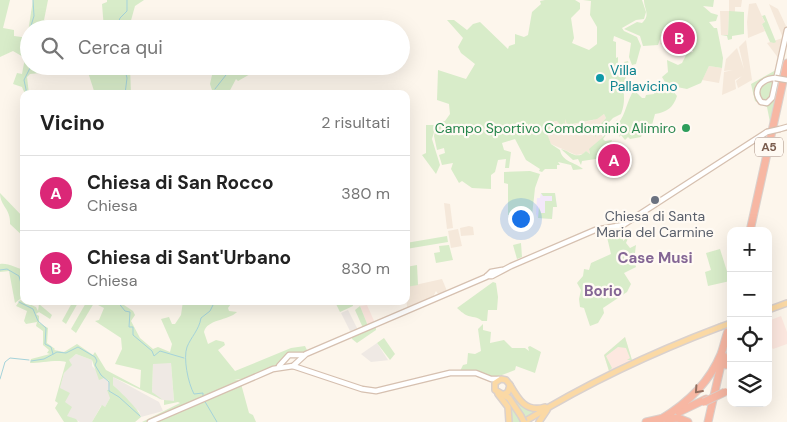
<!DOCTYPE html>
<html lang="it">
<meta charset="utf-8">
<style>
body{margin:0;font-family:"DM Sans",sans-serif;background:#f2f2f2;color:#222}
.controls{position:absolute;right:15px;bottom:15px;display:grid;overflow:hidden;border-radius:10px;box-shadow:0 5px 20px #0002}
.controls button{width:45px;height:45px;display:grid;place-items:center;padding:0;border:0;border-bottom:1px solid #e0e0e0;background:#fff;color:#222;font:25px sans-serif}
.you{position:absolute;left:520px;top:218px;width:18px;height:18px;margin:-12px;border:4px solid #fff;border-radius:50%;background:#1a73e8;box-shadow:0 0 0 8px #1a73e833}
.badge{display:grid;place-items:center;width:32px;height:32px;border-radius:50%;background:#db2777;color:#fff;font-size:16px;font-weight:700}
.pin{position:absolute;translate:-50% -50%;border:2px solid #fff;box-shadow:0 1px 5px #0006}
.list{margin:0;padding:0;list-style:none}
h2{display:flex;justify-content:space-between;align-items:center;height:65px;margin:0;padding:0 20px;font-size:21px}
h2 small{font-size:16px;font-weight:400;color:#767676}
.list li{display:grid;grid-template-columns:32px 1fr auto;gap:15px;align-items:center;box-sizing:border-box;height:75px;padding:0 20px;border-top:1px solid #e0e0e0}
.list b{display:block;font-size:19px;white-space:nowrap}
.list p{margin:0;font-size:16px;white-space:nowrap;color:#767676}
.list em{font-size:16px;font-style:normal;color:#767676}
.icon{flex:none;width:28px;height:28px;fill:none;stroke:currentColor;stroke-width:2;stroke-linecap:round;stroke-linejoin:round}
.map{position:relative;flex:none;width:787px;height:422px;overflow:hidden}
.search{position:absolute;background:#fff;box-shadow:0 5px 20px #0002;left:20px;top:20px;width:390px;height:55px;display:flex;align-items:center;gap:12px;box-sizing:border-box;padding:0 18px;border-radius:28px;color:#767676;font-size:19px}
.panel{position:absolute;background:#fff;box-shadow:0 5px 20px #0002;left:20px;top:90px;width:390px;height:215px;border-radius:10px}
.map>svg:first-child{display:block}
.residential{fill:#f5e8da}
.commercial{fill:#fde8e0}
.industrial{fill:#efe9e4}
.education{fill:#f3e8fa}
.green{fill:#d8ecc9}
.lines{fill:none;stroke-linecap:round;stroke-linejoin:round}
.stream{stroke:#a5d3da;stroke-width:1}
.secondary-casing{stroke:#d6c0b0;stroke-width:7}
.primary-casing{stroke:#dad1cd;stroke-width:8}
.motorway-casing{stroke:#dad1cd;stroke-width:9}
.secondary{stroke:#fff;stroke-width:4.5}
.primary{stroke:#fbd9a5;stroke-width:5}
.motorway{stroke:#f7b7a3;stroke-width:7}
.secondary-bridge-casing{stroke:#d6c0b0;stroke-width:7;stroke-linecap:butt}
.primary-bridge-casing{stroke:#dad1cd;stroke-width:8;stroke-linecap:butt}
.motorway-bridge-casing{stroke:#dad1cd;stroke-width:9;stroke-linecap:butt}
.secondary-bridge{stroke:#fff;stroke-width:4.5}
.primary-bridge{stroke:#fbd9a5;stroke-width:5}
.motorway-bridge{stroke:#f7b7a3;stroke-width:7}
.oneway{stroke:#936e5e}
.culture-dot{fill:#0f9aa8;stroke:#fffaf3;stroke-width:2}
.leisure-dot{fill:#2e9e5b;stroke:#fffaf3;stroke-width:2}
.worship-dot{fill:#6b7280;stroke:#fffaf3;stroke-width:2}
.labels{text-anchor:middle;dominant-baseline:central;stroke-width:4.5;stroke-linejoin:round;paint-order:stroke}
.shield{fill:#fffaf3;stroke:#a28b7f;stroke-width:1}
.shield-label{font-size:12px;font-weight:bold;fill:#7a5c4d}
.culture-label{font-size:14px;fill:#0d838f;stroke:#fffaf3;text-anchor:start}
.leisure-label{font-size:14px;fill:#27864d;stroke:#fffaf3;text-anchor:end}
.worship-label{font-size:14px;fill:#5b616d;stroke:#fffaf3}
.neighbourhood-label{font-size:15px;font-weight:bold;fill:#846695;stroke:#fffaf3}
</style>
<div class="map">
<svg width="787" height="422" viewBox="0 0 787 422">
<rect width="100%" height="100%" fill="#fdf6ec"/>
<g class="residential">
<polygon points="729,0 742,0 741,7 735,7 735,12 729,12 728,35 721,35 720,11 729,11"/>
<polygon points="756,3 765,23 762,24 765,31 748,38 747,22 755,20 747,22 749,4"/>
<polygon points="769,4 778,9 786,26 779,59 767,43 783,38"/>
<polygon points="674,37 676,41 685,38 687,39 685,47 679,48 673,44 665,46 660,44 661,38"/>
<polygon points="746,40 752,80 738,88 736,81 742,76 735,80 736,89 722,95 724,72 733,70 724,71 726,59 737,48 744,69 739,47"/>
<polygon points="709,66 722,68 719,83 702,80"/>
<polygon points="604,114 606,118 597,128 596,136 601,133 603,137 589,150 590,154 586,151 583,154 576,155 551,144 545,131 551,128 553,121 566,119 572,124 579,123 593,120"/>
<polygon points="444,203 450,204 453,228 447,229"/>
<polygon points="469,226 473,227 474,235 461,236 460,228"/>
<polygon points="458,229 462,246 451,248 448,231"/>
<polygon points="442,279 447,291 438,294 436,291 433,297 407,309 406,287"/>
</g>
<g class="commercial">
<polygon points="367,305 375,323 368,326 360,306"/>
<polygon points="781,316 787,332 787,344 773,349 768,342 768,321"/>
<polygon points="625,337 632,361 609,371 604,355"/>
</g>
<g class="industrial">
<polygon points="348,310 358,330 351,333 341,313"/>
<polygon points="377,343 388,360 390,360 371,362 361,354"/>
<polygon points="76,354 92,360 92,366 110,384 110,398 105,407 101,406 92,422 80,422 66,416 65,402 60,388 64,373 70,365 69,360"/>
<polygon points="153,363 171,363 174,402 159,399 152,392"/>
<polygon points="113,377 159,402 163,411 141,417 139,411 131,405 113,385"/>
</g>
<polygon class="education" points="541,193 555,193 557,207 553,207 552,219 538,218 536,214 537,198 540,198"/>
<g class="green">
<polygon points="0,0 10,0 3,28 14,30 14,36 29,38 29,66 33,66 40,73 30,74 27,77 29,94 25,94 22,87 13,84 17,73 22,74 25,58 13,51 0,57"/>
<polygon points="33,0 48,0 44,20 49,24 68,24 68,29 29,29 29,33 28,32"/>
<polygon points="107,0 144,0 135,6 130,24 125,28 104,29 102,4 107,2"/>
<path d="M545,0H575L580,3V9L571,18L574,38L572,43L589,50L597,44V27L590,15L591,1L583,0H642L646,12L644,19L636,20L622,28L624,31L637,37L641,46L636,64L632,65L629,57L631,43L614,36L613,41L616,42V58L618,57V66H624V62L628,61C630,70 625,76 624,85C623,96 626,101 621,114L613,118L595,137L597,128L606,118L604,114L597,119L572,124L568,127L565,119V130L557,121H554L551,128L546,131L551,144L560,150C562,162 575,162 583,169L573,170L571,165L558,162L560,165H557V169H545L542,172L539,171L540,169L526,160L515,139L502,143L504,150L511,152L509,168H505L506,159L498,160L495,172L491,175V189L472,188L462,181L459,183L451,169L453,163L442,165L439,155L445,153L444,148L437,150L434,136L437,122L445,121L450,114L449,104L437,100L438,70L466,79L475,64L461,53L458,47L463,38L447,20H454L467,30L473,24L480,22L508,49L509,46L515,44V34L524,37L528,35L532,12L541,4L540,1Z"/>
<path d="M644,0H714L713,7L703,6L711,13L718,15L716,21L709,22L714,28H717L723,58L722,68L709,66L701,83L687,89L677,87L673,91L677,96C673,108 667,112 655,114L650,132L647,135L646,132H643L641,137L630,139L628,137L625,140L621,135L619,137L621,130L618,124C626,114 627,100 634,90L642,98H645L646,95L654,94V90L665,82L662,77L668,72L667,60L678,65L682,63L687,53L693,52L690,43L692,42L693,35L685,29L678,30L673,28L675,34L661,36L658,45L643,46L640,36L624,29L637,22L642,23C651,15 644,9 644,0Z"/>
<polygon points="729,11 744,12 744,34 732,36 732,39 728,40 727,36 721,35 728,35"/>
<polygon points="765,15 776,42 774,43 770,42 762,24 765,22 762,16"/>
<polygon points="86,66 130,66 131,94 95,94"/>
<polygon points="228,66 250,66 252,73 238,81 236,79 228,94 207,94 212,90 210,84 212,75 227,71"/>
<polygon points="776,70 775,76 761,81 755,91 758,102 767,105 773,100 778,83 780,84 770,122 767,107 755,101 751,84"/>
<polygon points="775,80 771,97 764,102 760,99 759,91 761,85"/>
<path d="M619,117L603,139L605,141L612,140L611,143L606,145L604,153L596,159L582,161L581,165L578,159L573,160L561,149C570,151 577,161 586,151L590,154L589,149L603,137Z"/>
<polygon points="426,125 436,125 432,139 440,165 436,174 422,155 426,153"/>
<polygon points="530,171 540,174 535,188 532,216 508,215 508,184 504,183 504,172"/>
<path d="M0,193L24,218V237L10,224C11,209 0,206 0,193Z"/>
<polygon points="541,193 555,193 557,207 553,207 552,219 538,218 539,207 541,213 545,213 545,201 552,201 552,196 543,196"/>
<polygon points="617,229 623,236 623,241 629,236 626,243 630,248 636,245 634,260 636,267 624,273 631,284 627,292 603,308 604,313 598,323 590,326 584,308 580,307 579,299 581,290 577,283 583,276 584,269 589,270 591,263 611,254 607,237 603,236 599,239 598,233 594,232"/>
<polygon points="447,236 448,242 406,249 406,243"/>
<polygon points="521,243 522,257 517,259 513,245"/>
<polygon points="449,245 453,260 436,263 434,253 440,252 439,246"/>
<polygon points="720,249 730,281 708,286 705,272 711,270 706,253"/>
<path d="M0,264C9,263 16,268 24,270V296L15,303L9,271L0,272Z"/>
<polygon points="417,265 418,285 406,287 406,267"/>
<path d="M493,282L496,283L498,297L497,310H488L487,321H482C477,316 473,318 466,315C464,314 459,310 457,308Z"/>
<path d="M20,300L36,307L38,311L39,304L52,315L50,319L39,312L36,314L39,316V323L48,328L47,343L55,349L54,350L64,352L77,344L93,355L95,352L106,370L140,388L141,370L115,364L122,349L121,338L95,321L99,320L104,308L94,303L76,333L71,329L87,301H103L106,305L108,301H122L121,303L133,311L135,315L131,321L140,338L153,349L158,347L170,352L172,344L161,319L169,317L172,324H175L181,315L183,301H233L228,308L229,311L237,312C228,321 207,319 204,332L208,344L216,340L224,342L225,345L218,350L235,371L291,348L305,346L308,352L297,355L288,354L280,363L243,380L241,379L234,380H240L249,413L253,415L256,422H154L182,406L146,422H142L180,403L178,402L164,405V400L174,401L171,363L153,364L152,392L163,400L113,377V385C120,392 139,409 141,417L135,422H92L102,405L105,407L110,398L107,390H110L109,381L104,378L99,380L92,360L76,354L69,360L72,365L64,373L60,388L70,393L65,402L72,407L67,416L76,419L78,422H64L55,408L58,403L55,401L66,362C58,359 40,363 30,363L31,359L50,354L47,353L49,350L43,345V331L36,326L37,322L26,324L24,321L27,311L16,306Z"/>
<polygon points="73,301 79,301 66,324 62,321"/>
<polygon points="352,301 353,306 340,312 335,302"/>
<polygon points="360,306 368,326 363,328 355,310"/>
<polygon points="483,324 483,330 491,332 490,343 504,340 512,348 525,348 529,351 528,347 530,346 541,352 535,373 516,366 515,370 494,378 460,371 463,365 467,364 468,353 475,354 481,351 478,329"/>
<polygon points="376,326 376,330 357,343 352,339 352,336"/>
<polygon points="625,337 632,360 627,360 630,358 626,348 618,347 606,356 612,368 609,371 604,355"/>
<polygon points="384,338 395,354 390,360 377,343"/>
<polygon points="511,392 516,399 541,409 526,419 513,399"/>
<polygon points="503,396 506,398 522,422 510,422"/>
</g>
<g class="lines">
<g class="stream">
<polyline points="30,29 34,16 33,0"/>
<polyline points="116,29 120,18 127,11 127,0"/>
<polyline points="124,66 127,78 125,94"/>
<polyline points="215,89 233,66"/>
<polyline points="27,94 24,80 31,66"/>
<polyline points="0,270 7,269 19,276 24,295"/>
<polyline points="117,301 125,311 130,312 129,327 133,327 133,335 152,351 154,356 160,351 184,358"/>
<polyline points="19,302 33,309 38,321 46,328 45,344 51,347 53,354"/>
<polyline points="31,361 44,359 57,352 66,353 78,347 95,357 97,361 95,365 101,375 109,382 109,391 119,397 140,416"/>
<polyline points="0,379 5,362 10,358 29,360"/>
<path d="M203,396V393L194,394C188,383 183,358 187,347C191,337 199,330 201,318L210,311L215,301"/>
<polyline points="204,400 217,422"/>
</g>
<defs>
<g id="secondary">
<path d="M775,78C762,79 751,89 761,102L767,103L772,98L787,30"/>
<polyline points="780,129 787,127"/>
<polyline points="487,276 492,276 511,266 595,230 623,225 767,132"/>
<polyline points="279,366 289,355 303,355"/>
<polyline points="293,366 362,389 376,391 450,373 476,373 491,379 499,379"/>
<polyline points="150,422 273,369 293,366 306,354 486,277 491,272 502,270"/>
</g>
<g id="primary">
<polyline points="768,310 787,303"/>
<path d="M510,385C518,399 526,413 545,407"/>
<polyline points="498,394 508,407 509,422"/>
<polyline points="503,395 508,392 510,385 506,380 501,379 495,383 495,390 509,398 521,416"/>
<path d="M524,422C587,383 651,353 720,327"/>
<polyline points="539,422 547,410"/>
</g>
<g id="motorway">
<polyline points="750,231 787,63"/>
<polyline points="726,365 731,352"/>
<polyline points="679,412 706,399"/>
<path d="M661,419C688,403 709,383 721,354C724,346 725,339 728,331"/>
<polyline points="667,419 678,418 688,422"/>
<polyline points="646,422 664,418"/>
<polyline points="708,422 723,356"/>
</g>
</defs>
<use href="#secondary" class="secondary-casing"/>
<use href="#primary" class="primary-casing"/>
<use href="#motorway" class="motorway-casing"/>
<use href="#secondary" class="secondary"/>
<use href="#primary" class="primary"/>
<use href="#motorway" class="motorway"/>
<defs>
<g id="secondary-bridge">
<polyline points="775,78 787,80"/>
<polyline points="767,132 780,129"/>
</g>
<g id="primary-bridge">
<polyline points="720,327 731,323"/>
<polyline points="521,416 524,422"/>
</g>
<polyline id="motorway-bridge" points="704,402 725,392"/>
</defs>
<use href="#secondary-bridge" class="secondary-bridge-casing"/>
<use href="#primary-bridge" class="primary-bridge-casing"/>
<use href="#motorway-bridge" class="motorway-bridge-casing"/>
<use href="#secondary-bridge" class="secondary-bridge"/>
<use href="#primary-bridge" class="primary-bridge"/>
<use href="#motorway-bridge" class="motorway-bridge"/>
</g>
<defs><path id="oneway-chevron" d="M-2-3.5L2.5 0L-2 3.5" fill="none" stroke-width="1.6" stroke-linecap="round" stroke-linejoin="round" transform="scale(1.25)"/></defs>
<use class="oneway" href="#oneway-chevron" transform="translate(698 390) rotate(132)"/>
<circle class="culture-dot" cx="600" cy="78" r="5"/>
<circle class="leisure-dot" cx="686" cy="128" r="5"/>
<circle class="worship-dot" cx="655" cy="200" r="5"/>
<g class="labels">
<rect class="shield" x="755" y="137.5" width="28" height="19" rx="4"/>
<g class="shield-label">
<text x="769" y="147">A5</text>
</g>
<g class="culture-label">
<text x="610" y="70">Villa<tspan x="610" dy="16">Pallavicino</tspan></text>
</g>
<g class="leisure-label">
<text x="676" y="128">Campo Sportivo Comdominio Alimiro</text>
</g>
<g class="worship-label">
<text x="655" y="216">Chiesa di Santa<tspan x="655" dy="16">Maria del Carmine</tspan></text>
</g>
<g class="neighbourhood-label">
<text x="655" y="258">Case Musi</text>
<text x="603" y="291">Borio</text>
</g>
</g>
</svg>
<div class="controls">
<button>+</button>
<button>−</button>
<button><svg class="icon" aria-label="locate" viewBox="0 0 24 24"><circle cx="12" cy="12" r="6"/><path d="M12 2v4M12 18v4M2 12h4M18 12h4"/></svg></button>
<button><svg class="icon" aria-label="layers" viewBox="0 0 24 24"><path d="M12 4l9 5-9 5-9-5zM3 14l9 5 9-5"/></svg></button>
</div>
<div class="you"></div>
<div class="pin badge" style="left:614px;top:160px">A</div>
<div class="pin badge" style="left:679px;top:38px">B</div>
<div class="search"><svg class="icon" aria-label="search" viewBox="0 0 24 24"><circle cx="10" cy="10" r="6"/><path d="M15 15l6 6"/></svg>Cerca qui</div>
<section class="panel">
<h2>Vicino<small>2 risultati</small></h2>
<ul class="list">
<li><span class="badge">A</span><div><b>Chiesa di San Rocco</b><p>Chiesa</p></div><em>380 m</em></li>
<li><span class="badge">B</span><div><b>Chiesa di Sant'Urbano</b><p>Chiesa</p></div><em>830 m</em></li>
</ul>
</section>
</div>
